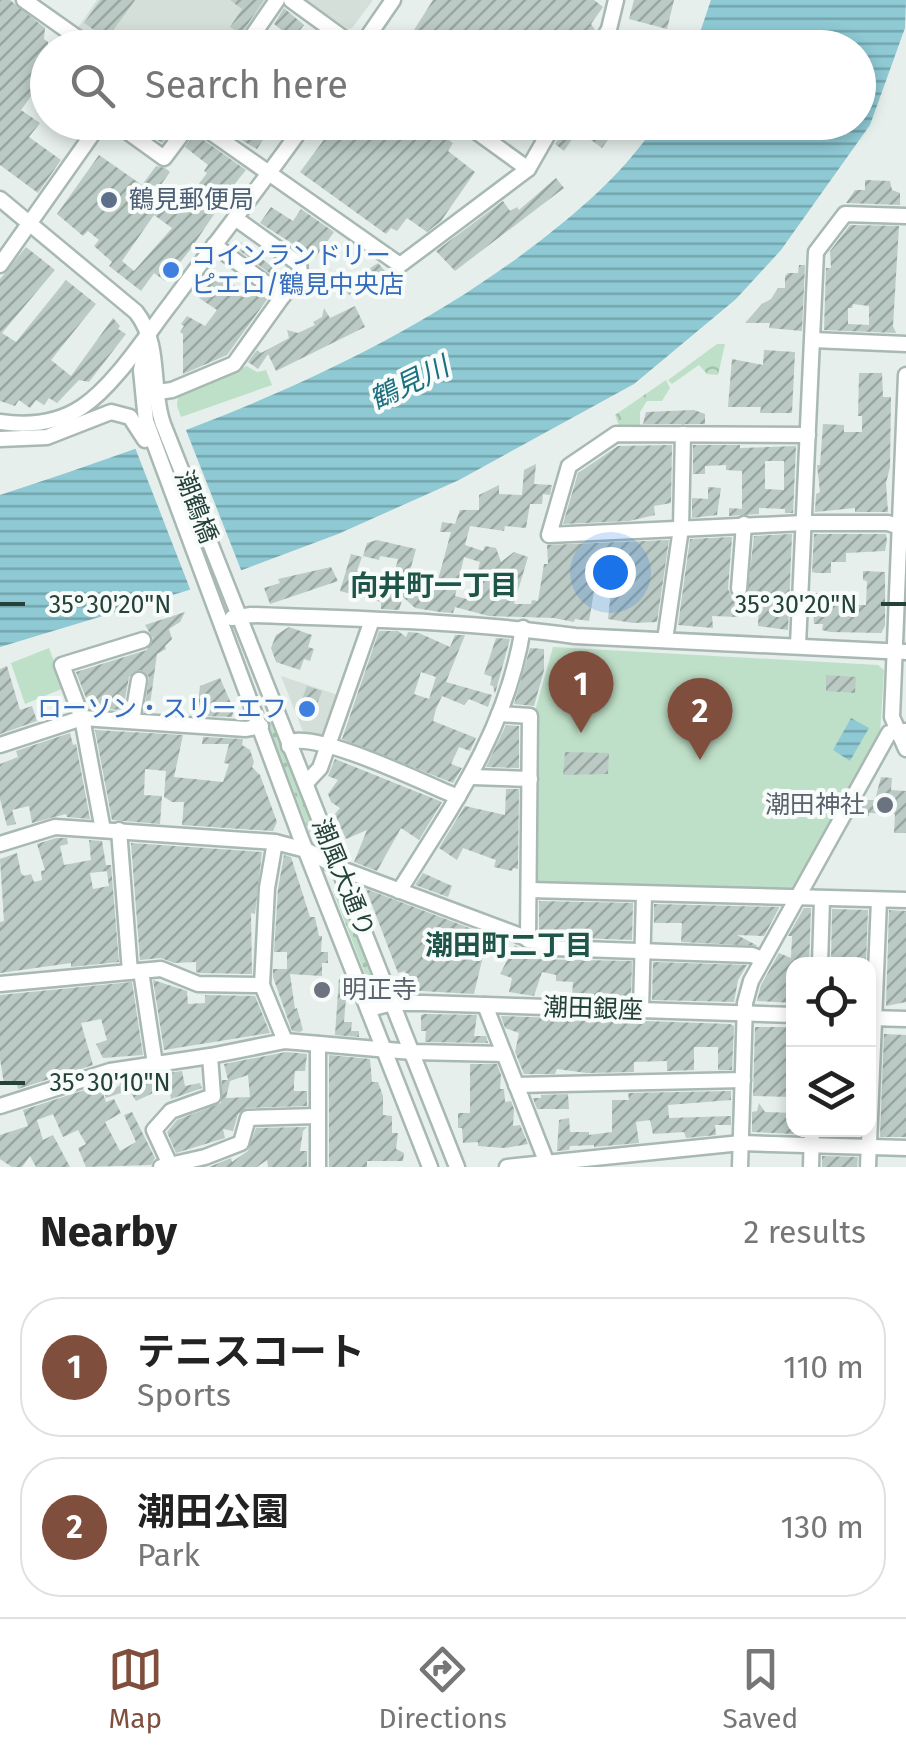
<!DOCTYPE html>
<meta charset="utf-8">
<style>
body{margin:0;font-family:"Fira Sans","Noto Sans JP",sans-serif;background:#f2f2f2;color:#222}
.controls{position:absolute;right:30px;bottom:30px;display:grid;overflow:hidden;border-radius:20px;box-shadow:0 5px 15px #0003}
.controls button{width:90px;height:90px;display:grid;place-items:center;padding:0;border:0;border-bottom:2px solid #e0e0e0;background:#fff;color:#222;font:50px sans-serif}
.you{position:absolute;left:610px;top:572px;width:35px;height:35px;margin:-25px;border:8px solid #fff;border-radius:50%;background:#1a73e8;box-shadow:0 0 0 15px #1a73e833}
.badge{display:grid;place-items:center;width:65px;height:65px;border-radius:50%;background:#804e3d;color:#fff;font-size:32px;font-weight:700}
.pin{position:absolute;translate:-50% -82px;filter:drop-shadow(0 2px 5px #0008)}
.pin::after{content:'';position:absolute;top:52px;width:35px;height:30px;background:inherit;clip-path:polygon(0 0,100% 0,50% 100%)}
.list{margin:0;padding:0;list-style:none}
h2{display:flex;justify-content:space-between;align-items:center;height:130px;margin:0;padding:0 40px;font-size:42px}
h2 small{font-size:32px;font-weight:400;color:#767676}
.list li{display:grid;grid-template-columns:65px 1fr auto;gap:30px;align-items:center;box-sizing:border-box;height:140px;margin:0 20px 20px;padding:0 20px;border:2px solid #e0e0e0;border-radius:40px}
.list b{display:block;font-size:38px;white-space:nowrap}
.list p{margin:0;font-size:32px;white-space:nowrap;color:#767676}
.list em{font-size:32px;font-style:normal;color:#767676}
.icon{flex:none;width:55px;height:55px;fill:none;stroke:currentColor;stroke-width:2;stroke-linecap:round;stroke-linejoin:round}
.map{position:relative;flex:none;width:906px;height:1167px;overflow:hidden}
.search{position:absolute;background:#fff;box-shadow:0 5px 15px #0003;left:30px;right:30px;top:30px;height:110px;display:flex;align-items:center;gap:25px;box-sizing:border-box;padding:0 35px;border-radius:55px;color:#767676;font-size:38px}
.sheet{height:450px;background:#fff}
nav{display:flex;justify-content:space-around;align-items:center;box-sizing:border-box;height:140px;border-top:2px solid #e0e0e0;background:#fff;font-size:28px;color:#767676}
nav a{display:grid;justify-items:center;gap:5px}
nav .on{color:#804e3d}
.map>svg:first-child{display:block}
.built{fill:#d4dfda}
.grass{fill:url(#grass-dots)}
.forest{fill:url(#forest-crowns)}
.park{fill:#bfe0c8}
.water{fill:url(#water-rules)}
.pier{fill:#e6efeb}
.building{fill:url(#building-hatch);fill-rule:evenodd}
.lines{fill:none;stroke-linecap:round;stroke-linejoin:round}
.minor-casing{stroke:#a8b8b2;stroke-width:19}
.minor{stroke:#fff;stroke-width:14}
.ticks{fill:none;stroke:#24423a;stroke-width:4}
.service-dot{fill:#5c6f8a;stroke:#f7fbf9;stroke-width:4}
.shop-dot{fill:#3f7fe0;stroke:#f7fbf9;stroke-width:4}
.worship-dot{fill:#6b7280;stroke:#f7fbf9;stroke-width:4}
.labels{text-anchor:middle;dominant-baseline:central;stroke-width:8;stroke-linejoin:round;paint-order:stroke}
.service-label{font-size:25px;fill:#4e5e75;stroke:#f7fbf9;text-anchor:start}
.shop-label{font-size:25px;fill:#366cbe;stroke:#f7fbf9;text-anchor:start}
.street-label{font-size:25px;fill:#24423a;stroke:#f7fbf9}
.worship-label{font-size:25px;fill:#5b616d;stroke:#f7fbf9;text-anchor:end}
.water-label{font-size:28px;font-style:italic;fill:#1c6f80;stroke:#f7fbf9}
.neighbourhood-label{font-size:28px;font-weight:bold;fill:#1f5548;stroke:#f7fbf9}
.ticks-label{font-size:25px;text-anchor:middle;fill:#24423a;stroke:#f7fbf9;stroke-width:8;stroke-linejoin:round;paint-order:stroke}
</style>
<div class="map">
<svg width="906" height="1167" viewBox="0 0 906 1167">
<defs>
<pattern id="grass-dots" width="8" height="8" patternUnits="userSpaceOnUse" patternTransform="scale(2.5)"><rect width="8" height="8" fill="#bfe0c8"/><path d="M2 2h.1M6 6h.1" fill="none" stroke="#a4c1ad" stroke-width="1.8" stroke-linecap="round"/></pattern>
<pattern id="forest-crowns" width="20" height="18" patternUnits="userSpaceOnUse" patternTransform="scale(2.5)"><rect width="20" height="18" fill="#bfe0c8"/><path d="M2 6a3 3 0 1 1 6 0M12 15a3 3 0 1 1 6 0" fill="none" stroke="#a4c1ad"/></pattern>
<pattern id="water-rules" width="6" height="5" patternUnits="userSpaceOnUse" patternTransform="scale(2.5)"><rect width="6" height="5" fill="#8ec9d4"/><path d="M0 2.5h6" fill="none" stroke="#74a5ad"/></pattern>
<pattern id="building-hatch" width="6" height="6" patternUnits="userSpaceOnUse" patternTransform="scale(2.5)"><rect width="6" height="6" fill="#bbcac4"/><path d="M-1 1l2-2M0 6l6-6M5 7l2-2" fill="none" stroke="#98a6a0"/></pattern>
</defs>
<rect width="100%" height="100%" fill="#e6efeb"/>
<g class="built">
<polygon points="97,0 273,0 239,47 104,47 77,29"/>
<polygon points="306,0 373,0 352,28 348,29"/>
<polygon points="281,676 341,696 325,740 304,734"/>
</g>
<g class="grass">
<polygon points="270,715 316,836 311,837 265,716"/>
<polygon points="338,888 380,999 375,1000 333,891"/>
</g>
<g class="forest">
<polygon points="717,344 725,344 718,375 707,374 699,365 672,384 668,380"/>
<polygon points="666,380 670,388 662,401 647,401 640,412 640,428 620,428 615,415"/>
</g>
<g class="park">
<polygon points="247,366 257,372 266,370 272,385 181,417 177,406 178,394"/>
<polygon points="553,647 878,665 884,670 880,734 790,893 540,886 535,880 535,711"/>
<polygon points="49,648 64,688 25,704 11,663"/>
</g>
<g class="water">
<path d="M711,0H906L905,28L870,125L781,250L736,299L634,384L459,480L338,534L189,590L0,647V495C191,432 380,365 540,241C585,206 626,170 657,123L858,122V48L695,47Z"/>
<polygon points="851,718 869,728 850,761 833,750"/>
</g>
<polygon class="pier" points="184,425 243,575 192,594 134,445"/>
<g class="building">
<polygon points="0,0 10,0 45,28 44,39 48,42 48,73 21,110 40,123 29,137 61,160 38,193 0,165"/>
<polygon points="100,0 135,0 107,39 84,23"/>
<polygon points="230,0 264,0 241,34 230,27 242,9"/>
<polygon points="433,0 594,0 603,7 591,24 595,30 582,48 409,48 416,39 414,30"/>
<polygon points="634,0 674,0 667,29 629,19"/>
<polygon points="284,8 304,25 294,38 308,47 316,36 332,48 281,48 289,36 274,24"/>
<polygon points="133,122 177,122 162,143"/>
<polygon points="221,122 274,122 257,149 238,138 232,132 234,129"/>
<polygon points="337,122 425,122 453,143 448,151 475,172 441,221 427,232 407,218 397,231 391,228 386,234 300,172"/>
<polygon points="568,122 584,122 564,151 555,144"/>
<polygon points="604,122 621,122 602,148 591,140"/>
<path d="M195,134L246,170L219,203L221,204L190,250L165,281L154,273L141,291L109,266L112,262L94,246L99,240L88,231L83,236L57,214L99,155L142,185L156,166L165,168L170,172L160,186L184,204L207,173L204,171L208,165L185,147ZM154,215L172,228L134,271L122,261Z"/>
<polygon points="556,178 564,188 455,271 436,251 503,201 510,211 517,207 519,210"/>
<polygon points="865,180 890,181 892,190 900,193 900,205 846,203 855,190 865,190"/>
<polygon points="271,207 293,221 301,209 334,232 315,258 260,223"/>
<path d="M850,225L899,226L893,326L896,333L824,330L826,268H831L830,251ZM853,304L869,306V325L848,324V308H852Z"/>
<polygon points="240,242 284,276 280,281 236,248"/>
<polygon points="26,247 55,270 2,333 16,342 66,280 96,304 51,360 71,376 113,318 120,326 118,329 126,334 89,382 79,380 57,403 49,398 44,405 36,400 30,408 19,400 15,406 0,401 0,279"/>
<polygon points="378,263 385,271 349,295 342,286"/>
<polygon points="799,265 805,265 802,331 769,328 770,323 745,323 762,304 771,299 778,288 785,288 785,276 788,273 798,273"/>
<polygon points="217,273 251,297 256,289 268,298 227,355 183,374 183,334 180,332 184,326 181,324 187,316 205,326 217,310 199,298"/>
<polygon points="355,306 365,327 276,371 268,354 258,369 248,362 257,350 261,353 289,338 287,330 298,333 315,325 313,322 322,317 324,308 330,318"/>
<polygon points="764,350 795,352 792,413 760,413 761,407 728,407 732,359 763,365"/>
<polygon points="859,373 882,373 883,397 891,397 890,467 886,483 888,512 855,512 855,508 815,512 816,494 820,492 817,465 820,465 823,424 844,425 844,432 862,432 862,416 858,416"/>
<polygon points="694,410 705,414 705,424 643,424 646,412"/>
<polygon points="672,445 671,503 654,506 655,515 629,521 563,524 578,473 618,446"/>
<path d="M693,445H740V448L796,446L793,513H785V509L759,508V514L729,516V508L742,509V471L726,470V465L705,466V474H693ZM765,461H784V490L765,489Z"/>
<path d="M536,464L534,484L552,485L550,495L543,494L542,504H530L526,528L505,526L504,531L470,526L465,545L483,551L485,546L496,548L501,562L514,552L528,557L514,604H531L532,600L538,601L544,564H548L547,545L669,540L657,622L633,623L608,619L612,581L596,580L589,621L575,619L574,622L554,618L489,616L455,607L453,613L440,612L415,608L403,597L399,610L381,609V602L340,591L351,554L362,557L357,571L392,582L398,559L380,556L379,560L363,556L367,543L377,540L416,549L408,578L436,587L451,532H440L442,522L455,524L460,510H479V495L499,485V494L522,495L524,470ZM464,557L480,562L470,600L455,596Z"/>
<polygon points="708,487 721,488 717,515 692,518 692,498 708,499"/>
<polygon points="792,534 788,630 758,626 759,596 747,596 754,536"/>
<polygon points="814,534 886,534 887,540 885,551 846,553 846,562 831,562 831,573 816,573 812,572"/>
<polygon points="732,537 728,589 732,597 741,599 739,617 712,616 713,628 678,625 690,539"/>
<polygon points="331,567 338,581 270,604 264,588 280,583 278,579"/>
<polygon points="863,571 885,572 885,626 881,633 830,632 822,630 823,624 814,624 812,593 850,594 850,605 866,605 867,581 863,580"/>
<polygon points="185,612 180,622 169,629 172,639 165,646 166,649 157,654 149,712 144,712 149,677 140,670 129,677 123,710 90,708 76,672 147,650 153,638 145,625"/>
<polygon points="289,627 312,635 308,647 314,649 310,661 304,659 300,670 276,662 271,648 276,635"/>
<path d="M379,631H398L406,637L408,632L419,633L450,647L455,635H465L446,682L492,695L488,707L469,699L464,705L442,696L436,709L433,721L476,738L470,751L459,747L451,764L462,768L453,783L342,739ZM421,672L436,677L429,699L414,694Z"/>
<polygon points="496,638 510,639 495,694 493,686 490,685 492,677 484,674"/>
<polygon points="530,648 544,649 544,670 534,706 514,704"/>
<polygon points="7,666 20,710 32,706 37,721 0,734 0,669"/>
<polygon points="826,675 856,677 855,693 826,691"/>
<polygon points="220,678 234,710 232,717 204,716 198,702 200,686"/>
<polygon points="307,686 322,691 313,715 298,710"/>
<polygon points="506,725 519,726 519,768 486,767"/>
<polygon points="95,730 183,735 174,777 223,782 229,764 224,763 229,744 202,744 203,737 243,739 242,745 250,750 254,762 252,767 260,775 277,822 273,831 182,825 184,802 172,802 164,797 166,771 145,769 144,795 162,796 160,824 112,820"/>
<polygon points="70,733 73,745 76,744 90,819 67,817 66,814 32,823 29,806 12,810 16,824 7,826 0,799 0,764 18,757 16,751"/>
<polygon points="565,752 609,753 608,774 563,775"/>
<polygon points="335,759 442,802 419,840 401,828 377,871 354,862 367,830 346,839 335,814 340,808 331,802 328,794 338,780 328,776"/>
<polygon points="881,777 892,778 891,790 906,791 906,833 894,833 895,814 869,813 869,816 858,816 864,800 875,800"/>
<polygon points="506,789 519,789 518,869 513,868 512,871 494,867 496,860 463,848 457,860 439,848 465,806 505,815"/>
<polygon points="56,838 67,838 68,844 60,846 64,865 91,860 89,840 102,841 107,871 90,873 93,889 109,886 106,865 111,865 119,962 71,967 71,963 0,973 0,922 4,921 0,859 17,853 21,873 24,876 31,874 34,882 42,880 41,871 45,870 37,844"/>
<polygon points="131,843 262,852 255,914 251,913 252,974 200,973 196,972 196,962 174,963 161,958 140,960"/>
<polygon points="284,855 291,857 310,917 315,917 319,936 322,936 321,952 328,952 328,963 322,963 322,976 290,974 295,1009 297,1008 303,1030 300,1032 292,1031 273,977 273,969 287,969 287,952 274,952 278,889"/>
<polygon points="423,873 452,886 448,897 415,885"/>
<polygon points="366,889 488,935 474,994 404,990 405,971 398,973"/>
<polygon points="539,901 633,903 632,940 555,937 539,931"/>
<polygon points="654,904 779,907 779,908 764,936 737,935 758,946 681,942 682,923 654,923"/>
<polygon points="804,908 811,908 809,964 794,964 794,1003 757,1001 761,985 779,953 791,958 792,936 788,936"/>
<polygon points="832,909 868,910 866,964 831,964"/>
<polygon points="889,910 906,911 906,1002 886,1006"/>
<polygon points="515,945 524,950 525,959 632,961 631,999 572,996 573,982 556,981 556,975 542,972 534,996 509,992 512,978 500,974"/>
<polygon points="653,962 747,965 738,980 734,1002 652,1000"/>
<polygon points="339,978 346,998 344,1022 352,1022 351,1031 359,1031 359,1037 335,1035"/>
<polygon points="153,980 187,991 188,1004 205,1003 205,995 255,996 270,1033 164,1050"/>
<polygon points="132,982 143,1055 103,1058 96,1044 107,1040 101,1019 81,1023 93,1065 18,1089 16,1082 4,1084 0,1059 0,995"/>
<polygon points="425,1014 477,1015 474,1036 486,1036 488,1043 425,1042 426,1031 421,1031 421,1015"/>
<polygon points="501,1016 730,1024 734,1026 732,1070 718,1070 718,1047 694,1047 694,1070 667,1071 667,1061 634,1062 634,1072 587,1073 557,1069 555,1074 524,1074 515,1052 519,1033 505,1028"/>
<polygon points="755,1027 794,1027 794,1097 753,1096"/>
<polygon points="884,1034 906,1035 906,1137 880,1137"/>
<path d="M286,1052L307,1054L305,1071H295L294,1082V1091H307V1106L247,1108L238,1114L233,1131L223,1129L225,1138L176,1153L167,1132L177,1120L221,1103L222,1080H228L224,1064ZM248,1075L250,1097L226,1098L230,1081Z"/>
<polygon points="329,1055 370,1059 372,1082 378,1082 383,1096 383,1115 392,1116 392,1133 398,1133 396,1149 404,1153 403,1161 367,1161 367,1167 329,1167"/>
<polygon points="470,1064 497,1064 501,1075 500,1089 504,1089 505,1102 511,1101 514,1109 513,1126 520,1125 528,1144 505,1148 478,1146 478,1142 463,1143 462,1128 458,1128 458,1113 470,1113"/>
<polygon points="182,1071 185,1086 200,1083 202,1088 171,1099 168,1086 136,1101 129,1090 106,1098 105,1095 120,1085 119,1080"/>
<polygon points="100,1085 106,1102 114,1099 121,1113 105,1122 120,1151 136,1142 124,1115 132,1112 155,1158 151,1165 86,1167 78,1148 86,1144 78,1130 63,1137 53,1114 37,1120 43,1140 53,1135 70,1167 36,1167 30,1156 22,1167 12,1167 0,1159 0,1135 28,1126 23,1110"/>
<polygon points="731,1091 731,1100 668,1105 669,1118 731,1116 731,1125 715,1125 716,1135 686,1138 684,1132 653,1134 650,1120 636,1122 639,1143 594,1147 594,1145 570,1146 569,1150 557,1151 559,1120 569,1118 570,1132 589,1132 589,1135 612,1132 612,1100 629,1100 628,1093"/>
<polygon points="568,1094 569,1109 537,1109 533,1098 541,1098 541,1095"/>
<polygon points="759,1103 765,1112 794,1113 794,1134 752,1132 752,1112 757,1111"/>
<polygon points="307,1127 303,1131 300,1151 307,1151 307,1167 268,1167 267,1160 257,1167 209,1167 231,1158 232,1162 248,1151 256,1128"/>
<polygon points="822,1156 858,1157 857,1167 822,1167"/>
</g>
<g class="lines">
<defs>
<g id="minor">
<polyline points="24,0 92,48"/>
<polyline points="291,0 357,48"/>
<polyline points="244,48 277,0"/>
<polyline points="360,48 393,0"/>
<polyline points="598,48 609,29 616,0"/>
<polyline points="114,122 164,158 191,122"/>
<polyline points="196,122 400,265 528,169 555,122"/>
<polyline points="463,122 528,169"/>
<path d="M0,199L136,312C162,345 150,388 163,424L457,1167"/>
<polyline points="214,245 283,296"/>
<polyline points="0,265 101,122"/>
<polyline points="147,340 141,370 146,421 300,836 430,1167"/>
<polyline points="813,340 906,344"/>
<polyline points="906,375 892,717 906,749"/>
<polyline points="158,392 172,390 234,364 300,272 299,264 235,218"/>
<path d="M0,422C28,426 58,423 82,407C115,385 147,334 172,302C216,242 263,183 306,122"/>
<polyline points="808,435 616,434 569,466 549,535 804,523 888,523 906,529"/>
<polyline points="0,439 47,437 111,412 130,417 145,440"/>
<polyline points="739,589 744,524"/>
<path d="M232,618L251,615C359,619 468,621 575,636L906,652"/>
<polyline points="665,640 681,528 683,434"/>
<polyline points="798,645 816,252 845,214 906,216"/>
<polyline points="499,714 530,716 528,940"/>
<polyline points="132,721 139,680"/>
<polyline points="0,745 82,718 246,729 261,726"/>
<path d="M289,746V742C321,732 423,783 458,797"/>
<polyline points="472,777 530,779"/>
<polyline points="306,783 320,768 372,620"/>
<polyline points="103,830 82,718 62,665 143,640"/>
<polyline points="119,830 130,972"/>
<polyline points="275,842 267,888 262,985 285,1041"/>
<polyline points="0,844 55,827 275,842 306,850 339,868 553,948 752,955 762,959"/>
<polyline points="529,890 906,900"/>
<path d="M399,891C452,807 507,730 523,628"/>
<polyline points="820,964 822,899"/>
<polyline points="141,971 155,1064"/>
<polyline points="0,984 161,969 198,984 262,985"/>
<polyline points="485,1005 548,1166"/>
<polyline points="369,1009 393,1003 423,1003 794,1015"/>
<polyline points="641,1010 644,894"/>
<polyline points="869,1018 906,1019"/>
<polyline points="318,1044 318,1167"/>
<polyline points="516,1085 743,1080"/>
<polyline points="0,1106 110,1071 210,1056 285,1041 412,1052 504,1054"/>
<polyline points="161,1167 205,1157 241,1143 248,1118 317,1116"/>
<polyline points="171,1167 154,1130 171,1111 213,1096 210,1056"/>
<polyline points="507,1167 741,1143 906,1148"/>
<polyline points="740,1167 745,1003 751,981 889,733 906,731"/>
<polyline points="811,1167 812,1130"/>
<polyline points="868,1167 879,900"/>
</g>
</defs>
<use href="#minor" class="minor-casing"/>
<use href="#minor" class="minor"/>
</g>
<path class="ticks" d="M0,604H25M881,604H906M0,1083H25"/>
<circle class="service-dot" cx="109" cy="200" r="10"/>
<g class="shop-dot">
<circle cx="171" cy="270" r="10"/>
<circle cx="307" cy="709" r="10"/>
</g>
<g class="worship-dot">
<circle cx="885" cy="805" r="10"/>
<circle cx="322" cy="990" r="10"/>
</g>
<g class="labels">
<g class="service-label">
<text x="129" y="200">鶴見郵便局</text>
</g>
<g class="shop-label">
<text x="191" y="256">コインランドリー<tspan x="191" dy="29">ピエロ/鶴見中央店</tspan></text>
<text x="287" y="709" text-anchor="end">ローソン・スリーエフ</text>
</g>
<g class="street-label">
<text transform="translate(196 507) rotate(69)">潮鶴橋</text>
<text transform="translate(343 878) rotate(68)">潮風大通り</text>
<text transform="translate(593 1009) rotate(2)">潮田銀座</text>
</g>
<g class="worship-label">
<text x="865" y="805">潮田神社</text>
<text x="342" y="990" text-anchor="start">明正寺</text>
</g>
<g class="water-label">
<text transform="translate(409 383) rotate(-26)">鶴見川</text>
</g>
<g class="neighbourhood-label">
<text x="434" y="585">向井町一丁目</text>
<text x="509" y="945">潮田町二丁目</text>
</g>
</g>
<g class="ticks-label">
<text x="110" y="613">35°30'20"N</text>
<text x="796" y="613">35°30'20"N</text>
<text x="110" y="1091">35°30'10"N</text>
</g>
</svg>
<div class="controls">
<button><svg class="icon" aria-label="locate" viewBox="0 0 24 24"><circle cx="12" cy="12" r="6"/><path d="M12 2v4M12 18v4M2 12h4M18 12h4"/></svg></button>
<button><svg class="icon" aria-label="layers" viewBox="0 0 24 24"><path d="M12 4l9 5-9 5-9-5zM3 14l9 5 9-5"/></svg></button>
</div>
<div class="you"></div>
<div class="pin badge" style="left:581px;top:733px">1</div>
<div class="pin badge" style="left:700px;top:760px">2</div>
<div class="search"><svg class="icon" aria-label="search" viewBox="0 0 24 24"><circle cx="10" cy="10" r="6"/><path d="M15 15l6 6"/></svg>Search here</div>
</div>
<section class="sheet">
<h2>Nearby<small>2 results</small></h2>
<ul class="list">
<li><span class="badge">1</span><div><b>テニスコート</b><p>Sports</p></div><em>110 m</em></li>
<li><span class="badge">2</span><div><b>潮田公園</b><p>Park</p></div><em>130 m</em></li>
</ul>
</section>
<nav>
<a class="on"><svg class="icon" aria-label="map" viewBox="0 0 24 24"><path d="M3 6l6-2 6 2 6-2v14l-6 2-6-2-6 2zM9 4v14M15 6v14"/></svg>Map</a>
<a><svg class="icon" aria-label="directions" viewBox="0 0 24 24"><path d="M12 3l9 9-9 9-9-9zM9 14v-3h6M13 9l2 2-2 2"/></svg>Directions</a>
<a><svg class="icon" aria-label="saved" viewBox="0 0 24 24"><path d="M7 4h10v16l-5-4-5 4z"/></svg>Saved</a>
</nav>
